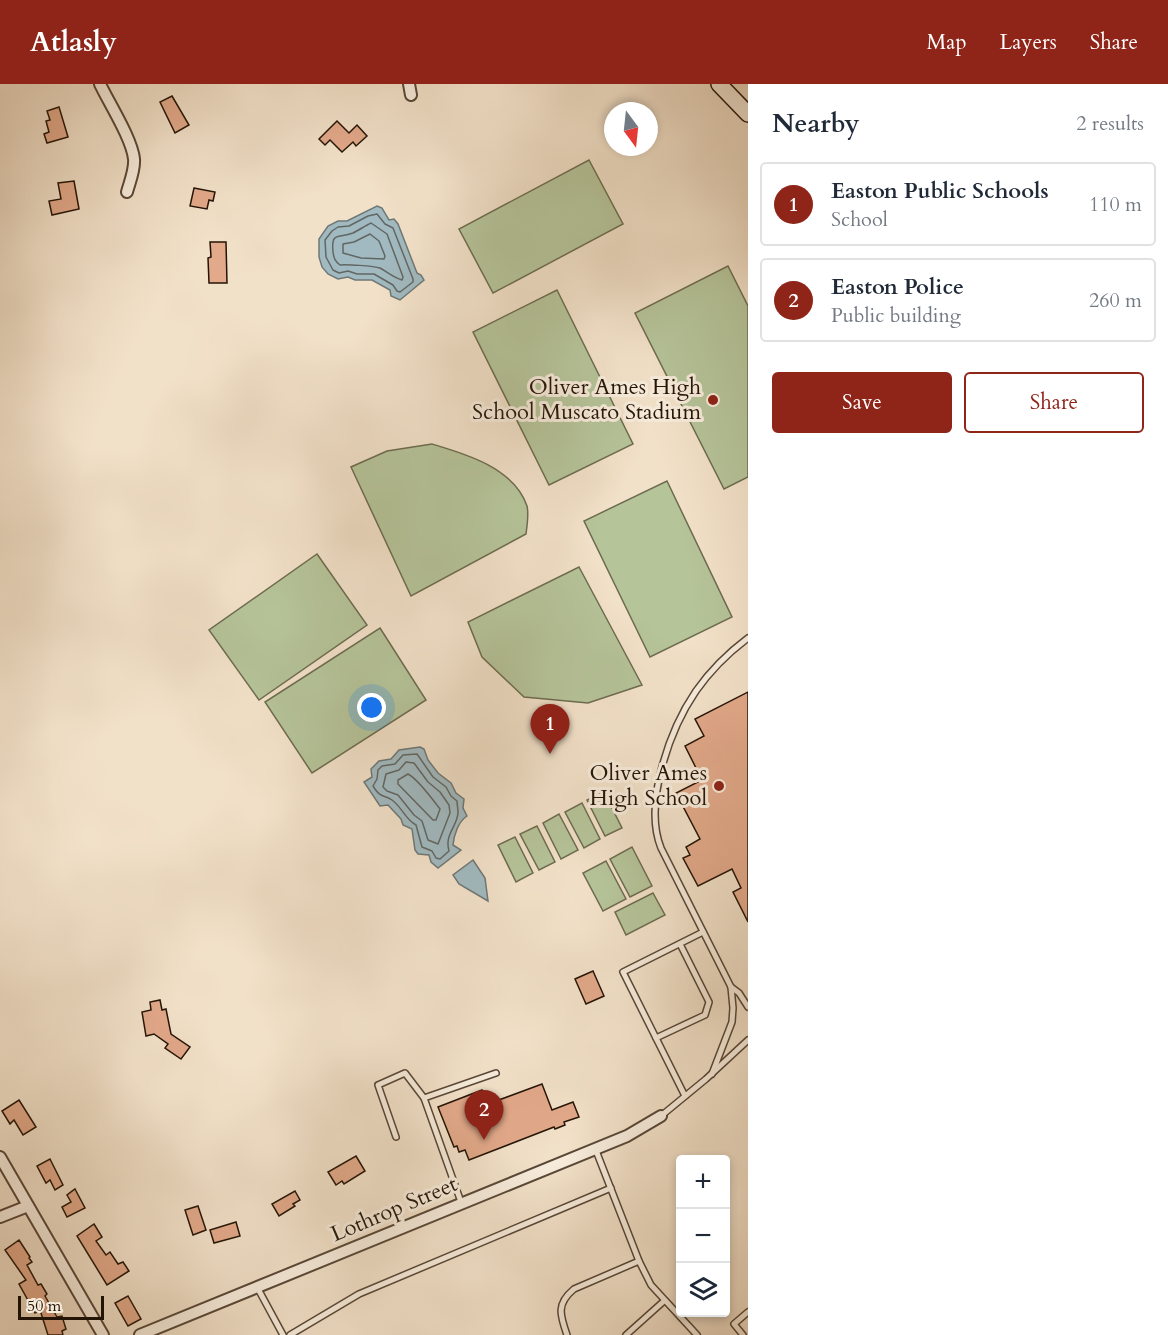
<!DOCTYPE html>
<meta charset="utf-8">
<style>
body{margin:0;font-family:Cardo,serif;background:#f6f6f7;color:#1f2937}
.controls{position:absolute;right:18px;bottom:18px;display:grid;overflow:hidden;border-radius:6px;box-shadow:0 3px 9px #0003}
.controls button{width:54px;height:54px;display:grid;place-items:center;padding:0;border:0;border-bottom:2px solid #e0e1e3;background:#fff;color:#1f2937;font:30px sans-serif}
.compass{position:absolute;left:604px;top:18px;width:54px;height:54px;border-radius:50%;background:#fff;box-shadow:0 3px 9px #0003;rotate:165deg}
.scale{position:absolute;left:18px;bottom:15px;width:86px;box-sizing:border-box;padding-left:6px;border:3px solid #241406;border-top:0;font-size:16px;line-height:21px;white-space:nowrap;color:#241406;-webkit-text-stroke:4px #f7ecdc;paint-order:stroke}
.you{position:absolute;left:372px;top:624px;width:21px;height:21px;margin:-15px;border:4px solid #fff;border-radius:50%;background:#1a73e8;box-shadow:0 0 0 9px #1a73e833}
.badge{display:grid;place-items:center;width:39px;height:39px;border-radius:50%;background:#8f2418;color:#fff;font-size:20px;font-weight:700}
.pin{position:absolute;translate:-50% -50px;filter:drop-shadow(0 2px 3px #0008)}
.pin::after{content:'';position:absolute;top:32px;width:21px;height:18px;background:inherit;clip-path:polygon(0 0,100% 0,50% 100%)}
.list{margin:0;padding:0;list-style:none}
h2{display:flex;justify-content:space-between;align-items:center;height:78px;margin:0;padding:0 24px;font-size:26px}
h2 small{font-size:20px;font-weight:400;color:#747a83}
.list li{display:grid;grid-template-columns:39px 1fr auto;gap:18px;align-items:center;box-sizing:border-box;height:84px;margin:0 12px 12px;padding:0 12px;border:2px solid #e0e1e3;border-radius:6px}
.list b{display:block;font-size:22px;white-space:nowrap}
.list p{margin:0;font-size:20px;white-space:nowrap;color:#747a83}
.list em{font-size:20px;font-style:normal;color:#747a83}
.actions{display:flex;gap:12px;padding:18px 24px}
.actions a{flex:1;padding:14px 0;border:2px solid #8f2418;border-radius:6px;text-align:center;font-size:21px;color:#8f2418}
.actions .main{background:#8f2418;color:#fff}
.icon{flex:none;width:33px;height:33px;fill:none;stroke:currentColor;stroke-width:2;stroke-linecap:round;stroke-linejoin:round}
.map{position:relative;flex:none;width:748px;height:1251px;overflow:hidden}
header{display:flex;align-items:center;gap:36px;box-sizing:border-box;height:84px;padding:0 30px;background:#8f2418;color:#fff}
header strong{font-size:28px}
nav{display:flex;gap:33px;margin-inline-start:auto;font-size:21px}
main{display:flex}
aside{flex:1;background:#fff}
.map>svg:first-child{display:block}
.green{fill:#b6c49a;stroke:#6d6c50;stroke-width:1.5}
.water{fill:#a1bac1;stroke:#6f7876;stroke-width:1.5}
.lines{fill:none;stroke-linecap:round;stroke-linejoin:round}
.shore{stroke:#626764;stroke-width:1.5}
.building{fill:#e2a98a;stroke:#241406;stroke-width:1.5}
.lane-casing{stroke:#584737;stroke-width:8}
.street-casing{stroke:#584737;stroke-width:14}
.secondary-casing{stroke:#241406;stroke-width:18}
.lane{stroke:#f7ecdc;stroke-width:5}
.street{stroke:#f7ecdc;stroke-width:10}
.secondary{stroke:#f7ecdc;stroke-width:15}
.poi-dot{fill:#8f2418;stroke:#f7ecdc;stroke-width:2}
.labels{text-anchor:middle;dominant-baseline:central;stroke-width:6;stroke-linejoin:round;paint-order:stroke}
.poi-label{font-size:22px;fill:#241406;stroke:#f7ecdc;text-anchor:end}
.street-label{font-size:22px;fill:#241406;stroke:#f7ecdc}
</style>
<header>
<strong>Atlasly</strong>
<nav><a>Map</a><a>Layers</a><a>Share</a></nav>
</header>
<main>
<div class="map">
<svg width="748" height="1251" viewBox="0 0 748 1251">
<rect width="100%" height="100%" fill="#f2e1c9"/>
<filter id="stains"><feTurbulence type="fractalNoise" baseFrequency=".00333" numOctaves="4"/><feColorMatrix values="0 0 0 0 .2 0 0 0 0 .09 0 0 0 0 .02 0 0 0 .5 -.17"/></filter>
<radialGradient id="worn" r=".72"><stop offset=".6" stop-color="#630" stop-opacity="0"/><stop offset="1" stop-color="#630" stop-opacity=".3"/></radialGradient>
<g class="green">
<polygon points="589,76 623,140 493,209 459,145"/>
<polygon points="728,182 748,222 748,393 724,405 635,229"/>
<polygon points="557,206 633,360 549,401 473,248"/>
<path d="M432,360C466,370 514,384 527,422C529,430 527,442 526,450L411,512L351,383L387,367Z"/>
<polygon points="667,397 732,533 650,573 584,437"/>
<polygon points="317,470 367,541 259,616 209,546"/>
<polygon points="579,483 642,601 588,619 524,613 482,573 468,538"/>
<polygon points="380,544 426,616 312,689 265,618"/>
<polygon points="604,708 622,744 605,752 587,716"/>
<polygon points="582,719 600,755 584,764 565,728"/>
<polygon points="559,730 578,766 561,775 543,739"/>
<polygon points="537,742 555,778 539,786 520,750"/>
<polygon points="515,753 533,789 516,798 498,761"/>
<polygon points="632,763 652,802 630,813 610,775"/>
<polygon points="606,777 626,815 603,827 583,789"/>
<polygon points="653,809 665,831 626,851 615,828"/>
</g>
<g class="water">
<polygon points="377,122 382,124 389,136 394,135 398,140 417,189 421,191 424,196 400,216 391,212 390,206 372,196 355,196 348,193 338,195 328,190 322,183 319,173 319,155 328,142 338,137 347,137"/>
<path d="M420,663L424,665L428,676L438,689L451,699L456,709L464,715L463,724L467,732C458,738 454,751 453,761L461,766L438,784L431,778L429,771L418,770L415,766L412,745L403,741L401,735L388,721L380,722L364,698L372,693L371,685L379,677L391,675L399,666Z"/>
<polygon points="473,776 485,794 488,817 459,800 453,791"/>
</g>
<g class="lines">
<g class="shore">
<polygon points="377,130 385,140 393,144 413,195 413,198 400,208 397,207 393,201 374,190 357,190 348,187 339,189 333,186 326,173 325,156 332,147 338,143 349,142 368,132"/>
<path d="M371,139L387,150L403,193L402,196C394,194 387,188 380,184C374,182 345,180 340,181C335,177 334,175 333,168C331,147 338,155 353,149C359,146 365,142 371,139Z"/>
<polygon points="370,150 379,157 385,172 384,175 361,174 343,169 343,160 354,158"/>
<path d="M417,670L433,693L446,703L451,712L457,717C457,721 458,724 458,728C458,742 444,750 449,767L440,775L436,774L432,767L422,763L416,741C405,735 402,723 392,716C383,710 381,715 373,702L377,695L378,686L382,682L395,680L403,671Z"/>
<polygon points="406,678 414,679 428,698 440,708 449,721 450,729 438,760 428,756 422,737 414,731 398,711 387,707 383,703 386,690 399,686"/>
<path d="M408,690C418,695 433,716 440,725L436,736H433L398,700V696Z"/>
</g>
</g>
<g class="building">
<polygon points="172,12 189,41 175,49 160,18"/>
<polygon points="59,23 68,53 47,59 44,50 49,48 46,37 50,36 47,27"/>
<polygon points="337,37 349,49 357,41 367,52 356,62 353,58 342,68 330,56 325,61 319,55"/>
<polygon points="74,97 79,125 52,131 49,117 61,115 58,99"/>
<polygon points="194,104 215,108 213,117 209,116 207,125 190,122"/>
<polygon points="210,158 226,158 227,199 209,199 208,174 211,173"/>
<polygon points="748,608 748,838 733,808 741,804 732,785 698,802 683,774 690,771 686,763 700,755 676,709 702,696 685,662 704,652 695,635"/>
<polygon points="593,887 604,912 586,920 575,895"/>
<polygon points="160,916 162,926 166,925 171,950 190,963 181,975 165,964 168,960 154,950 146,952 142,928 151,926 150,918"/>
<polygon points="542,1000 552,1026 573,1018 579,1033 564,1038 565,1041 555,1045 554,1043 469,1076 465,1066 459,1068 457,1062 454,1063 438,1023 482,1006 488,1020"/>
<polygon points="19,1016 36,1043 23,1051 14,1036 10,1040 2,1027"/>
<polygon points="356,1072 365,1087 344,1100 342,1097 336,1101 328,1088"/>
<polygon points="50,1075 63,1101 55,1106 50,1096 46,1099 37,1082"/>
<polygon points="75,1105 85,1124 67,1133 62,1123 71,1118 67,1111"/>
<polygon points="295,1107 300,1116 293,1120 295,1122 279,1132 272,1120"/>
<polygon points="198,1122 206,1146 193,1151 185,1126"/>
<polygon points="236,1138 240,1152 214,1159 210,1146"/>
<polygon points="94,1140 102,1153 96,1157 106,1171 110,1168 118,1180 123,1178 129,1187 107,1201 77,1152"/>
<polygon points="19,1156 30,1173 29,1174 32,1178 27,1181 38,1201 41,1200 47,1210 45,1212 57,1233 62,1232 66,1245 62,1247 63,1251 48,1251 40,1226 35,1229 19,1200 26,1196 5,1166"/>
<polygon points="128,1212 141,1235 128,1242 115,1219"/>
</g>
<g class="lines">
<defs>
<g id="lane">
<polyline points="731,903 739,909 748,923"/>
<polyline points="656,954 705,931 709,918 680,860"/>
<path d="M712,990L732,938L733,924L731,903L661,764C643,719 670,645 696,607C710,587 728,569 748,554"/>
<polyline points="685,1012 623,888 703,848"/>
<polyline points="661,1032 706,995 748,956"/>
<polyline points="396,1053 378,1001 405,989 424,1014"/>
<polyline points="595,1064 639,1177 651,1201 697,1251"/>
<polyline points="461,1118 424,1014 496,989"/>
<polyline points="257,1203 283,1251"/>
<polyline points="290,1251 359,1210 611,1104"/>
<path d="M567,1251C560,1231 556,1220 574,1205L639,1177"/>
<polyline points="626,1251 664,1217"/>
<polyline points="743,1251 734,1240 748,1228"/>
</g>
<g id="street">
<path d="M100,0C109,19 132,55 134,75C135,86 130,97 127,108"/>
<polyline points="409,0 411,11"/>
<polyline points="0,1073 103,1251"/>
<polyline points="0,1133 28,1122"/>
<polyline points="140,1251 627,1052 661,1032"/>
</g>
<polyline id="secondary" points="719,0 748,30"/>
</defs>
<use href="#lane" class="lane-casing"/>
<use href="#street" class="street-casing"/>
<use href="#secondary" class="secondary-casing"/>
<use href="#lane" class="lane"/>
<use href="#street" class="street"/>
<use href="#secondary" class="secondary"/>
</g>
<g class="poi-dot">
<circle cx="713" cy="316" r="6"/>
<circle cx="719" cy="702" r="6"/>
</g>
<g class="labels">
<g class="poi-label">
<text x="701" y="303">Oliver Ames High<tspan x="701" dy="25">School Muscato Stadium</tspan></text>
<text x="707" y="689">Oliver Ames<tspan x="707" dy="25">High School</tspan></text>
</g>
<g class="street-label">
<text transform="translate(394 1125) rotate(-23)">Lothrop Street</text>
</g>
</g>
<rect width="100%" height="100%" filter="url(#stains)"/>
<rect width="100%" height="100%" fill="url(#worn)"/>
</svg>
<div class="controls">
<button>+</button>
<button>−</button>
<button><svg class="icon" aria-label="layers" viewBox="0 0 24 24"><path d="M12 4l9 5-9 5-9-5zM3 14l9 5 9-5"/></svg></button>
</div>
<svg class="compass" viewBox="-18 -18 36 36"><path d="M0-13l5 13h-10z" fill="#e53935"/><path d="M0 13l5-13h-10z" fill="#747a83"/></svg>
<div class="scale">50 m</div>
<div class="you"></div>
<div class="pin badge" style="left:550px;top:670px">1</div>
<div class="pin badge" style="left:484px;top:1056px">2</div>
</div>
<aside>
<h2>Nearby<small>2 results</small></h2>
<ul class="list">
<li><span class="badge">1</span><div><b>Easton Public Schools</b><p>School</p></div><em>110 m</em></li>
<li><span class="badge">2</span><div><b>Easton Police</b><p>Public building</p></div><em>260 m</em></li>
</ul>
<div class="actions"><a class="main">Save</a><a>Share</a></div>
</aside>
</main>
